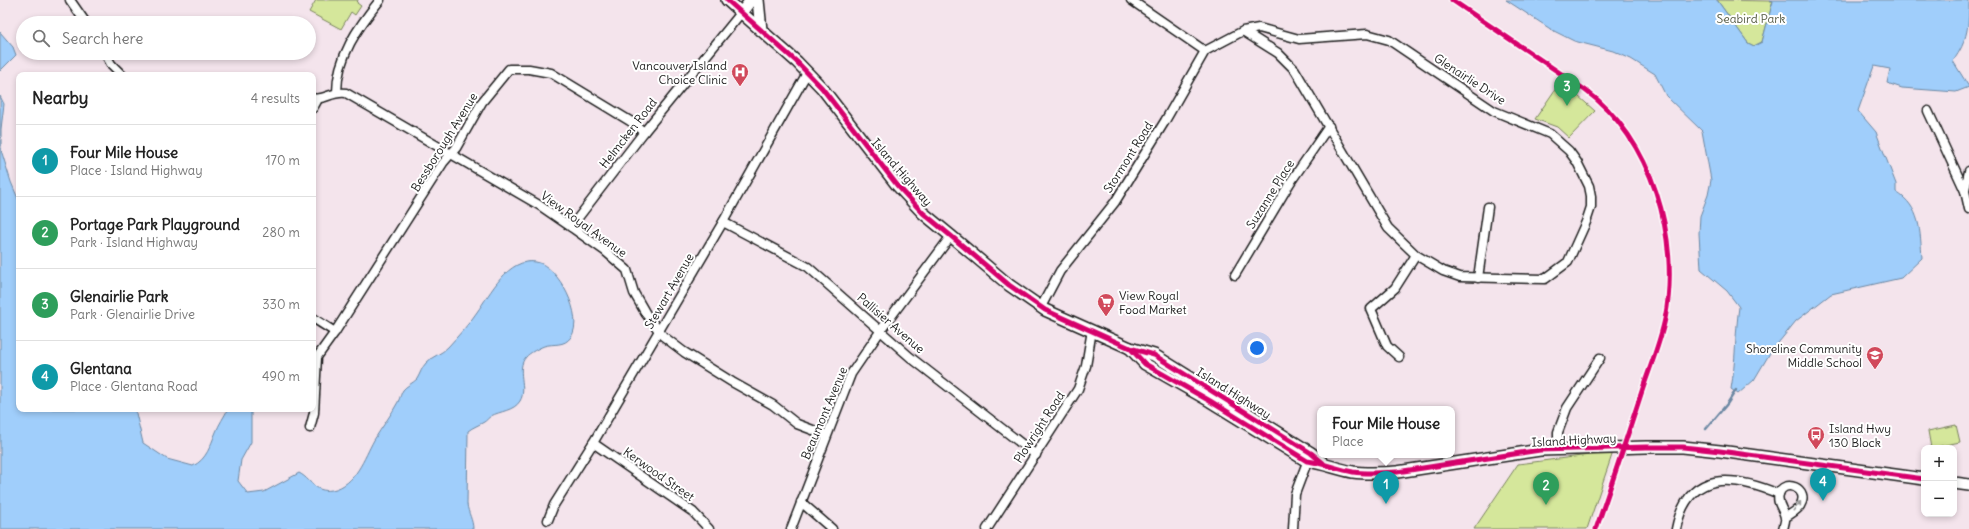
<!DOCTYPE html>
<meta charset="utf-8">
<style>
body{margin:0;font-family:Delius,sans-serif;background:#f2f2f2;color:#222}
.controls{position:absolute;right:12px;bottom:12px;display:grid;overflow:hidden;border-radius:8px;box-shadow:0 2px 6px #0003}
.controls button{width:36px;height:36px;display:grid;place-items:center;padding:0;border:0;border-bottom:1px solid #e0e0e0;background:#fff;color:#222;font:20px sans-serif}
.you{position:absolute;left:1257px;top:348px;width:14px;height:14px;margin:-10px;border:3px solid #fff;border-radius:50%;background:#1a73e8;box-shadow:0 0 0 6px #1a73e833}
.badge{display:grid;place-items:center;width:26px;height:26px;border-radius:50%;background:#b45309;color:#fff;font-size:13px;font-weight:700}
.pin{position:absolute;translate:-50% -33px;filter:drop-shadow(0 1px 2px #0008)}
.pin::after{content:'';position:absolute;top:21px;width:14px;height:12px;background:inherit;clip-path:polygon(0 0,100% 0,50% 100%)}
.popup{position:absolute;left:1317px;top:406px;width:138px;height:52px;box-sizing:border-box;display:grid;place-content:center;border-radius:8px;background:#fff;filter:drop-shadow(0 1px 3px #0005);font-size:13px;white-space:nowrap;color:#767676}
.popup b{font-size:15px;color:#222}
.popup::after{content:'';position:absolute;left:50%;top:100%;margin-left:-8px;border:8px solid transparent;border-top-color:#fff}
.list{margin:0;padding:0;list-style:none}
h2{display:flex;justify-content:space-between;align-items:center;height:52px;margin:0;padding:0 16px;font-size:17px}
h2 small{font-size:13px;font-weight:400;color:#767676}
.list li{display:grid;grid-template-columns:26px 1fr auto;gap:12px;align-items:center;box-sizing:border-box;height:72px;padding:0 16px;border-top:1px solid #e0e0e0}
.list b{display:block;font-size:15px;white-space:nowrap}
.list p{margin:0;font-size:13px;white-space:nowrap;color:#767676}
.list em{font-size:13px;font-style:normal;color:#767676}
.icon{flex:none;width:22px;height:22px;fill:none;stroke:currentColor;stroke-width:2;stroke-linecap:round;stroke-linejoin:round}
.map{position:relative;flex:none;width:1969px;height:529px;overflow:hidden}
.search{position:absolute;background:#fff;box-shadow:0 2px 6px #0003;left:16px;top:16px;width:300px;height:44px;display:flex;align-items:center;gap:10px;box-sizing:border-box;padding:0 14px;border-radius:22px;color:#767676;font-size:15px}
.panel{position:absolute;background:#fff;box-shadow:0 2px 6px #0003;left:16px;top:72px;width:300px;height:340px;border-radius:8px}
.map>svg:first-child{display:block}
.green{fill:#d5e79b;stroke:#78825c}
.water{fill:#a0cefb;stroke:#6b87a2}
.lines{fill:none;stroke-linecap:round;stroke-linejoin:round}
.stream{stroke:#6b87a2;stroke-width:2.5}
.street-casing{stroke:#1c1c1c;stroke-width:11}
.secondary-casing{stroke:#1c1c1c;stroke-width:14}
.street{stroke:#fff;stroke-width:8}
.secondary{stroke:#fff;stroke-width:11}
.cycleway-casing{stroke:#fff;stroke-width:8}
.cycleway{stroke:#d6006c;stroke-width:5}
.oneway{stroke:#999}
.labels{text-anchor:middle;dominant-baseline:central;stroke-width:4;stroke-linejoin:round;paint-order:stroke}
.park-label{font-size:12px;fill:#545942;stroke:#fff}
.poi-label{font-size:12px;fill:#1c1c1c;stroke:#fff;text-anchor:end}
.street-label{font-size:12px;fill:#1c1c1c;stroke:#fff}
</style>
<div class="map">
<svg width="1969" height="529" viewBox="0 0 1969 529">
<rect width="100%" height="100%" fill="#f4e4ec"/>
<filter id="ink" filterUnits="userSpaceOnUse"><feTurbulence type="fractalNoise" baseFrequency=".025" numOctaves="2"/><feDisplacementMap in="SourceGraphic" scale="8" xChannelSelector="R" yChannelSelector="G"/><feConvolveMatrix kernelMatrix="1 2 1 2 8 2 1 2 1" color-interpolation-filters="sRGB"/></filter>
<g filter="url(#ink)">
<g class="green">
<polygon points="316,0 358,0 357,3 361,6 355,15 351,12 341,29 309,12"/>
<polygon points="1717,0 1773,1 1762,42 1754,46 1748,43"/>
<polygon points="1561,81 1595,111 1569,138 1557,127 1535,119"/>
<polygon points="1956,425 1960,442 1931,448 1928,431"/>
<polygon points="1613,452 1587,529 1474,529 1518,464"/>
</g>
<g class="water">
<path d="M1506,0H1717L1748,43L1754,46L1762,42L1773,1L1770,0H1969C1969,24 1968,41 1953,61L1969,87L1956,92L1902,88L1887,83L1890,69L1874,66L1858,111L1876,132L1896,184V192C1921,207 1920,232 1922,258L1901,278L1831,294L1796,321L1770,353L1754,380L1738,394L1731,389C1736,361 1735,334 1739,307L1727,291L1701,269L1699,233L1700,216L1708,195L1711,180L1702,131L1666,96L1655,74L1631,59L1613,51L1574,41L1552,30Z"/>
<polygon points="0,32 13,47 16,55 0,71"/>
<path d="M0,96L4,104L1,129V150L11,182L19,201V409H135L143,443L167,459L193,466C207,459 210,446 216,432C219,424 224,417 228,409H251V442L241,460L238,481L248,494L264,492L299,473C311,479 314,493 332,490C356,485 364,458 374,440C382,427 391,415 398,402C400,398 401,393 403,390C406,386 413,383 417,379C420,374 422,367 426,363C432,356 442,354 448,347C458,336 469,324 477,312C490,294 508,257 536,262C558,265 585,317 571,337C564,347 554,343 544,346C539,348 529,353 526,357C515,369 528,388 520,401C514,411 500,411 491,416C488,418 486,421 484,422C479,425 473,427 468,431L467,504C468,513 473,520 473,529H0Z"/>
</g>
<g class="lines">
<polyline class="stream" points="1706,429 1727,404 1736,390"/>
<defs>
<g id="street">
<polyline points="70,0 86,23"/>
<polyline points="1131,0 1205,51"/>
<polyline points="105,53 111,64 122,75"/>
<path d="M337,92C337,57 358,27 380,0"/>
<path d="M313,98C323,101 332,91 346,93L539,205L571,227L605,251L627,270L634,293L646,314L663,336L684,352L732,382L773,405L797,424L826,435"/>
<polyline points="313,108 318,99"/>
<polyline points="1928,111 1965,191 1969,209"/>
<polyline points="1965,190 1969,171"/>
<polyline points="723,222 808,267 910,357 1036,455"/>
<polyline points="571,227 644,132 741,13"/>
<polyline points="1235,275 1290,183 1329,126"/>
<polyline points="1478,278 1488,207"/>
<polyline points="1041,307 1060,271 1115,202 1165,121 1205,51 1243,31 1259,28 1299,39 1367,34 1389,40 1494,111 1550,134 1569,151 1577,162 1589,186 1591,196 1591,207 1586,222 1568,262 1545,279 1460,277 1443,271 1416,255 1388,228 1295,70 1278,53 1243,31"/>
<polyline points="313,318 335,332"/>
<polyline points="1399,357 1387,346 1371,309 1395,288 1416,255"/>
<polyline points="310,428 314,413 317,357 335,332 443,163 456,148 482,102 509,69 529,69 551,73 630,121 644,132"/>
<polyline points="593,443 693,512 709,529"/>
<polyline points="1558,449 1558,432 1567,408 1600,358"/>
<polyline points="801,502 832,529"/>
<polyline points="548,520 554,505 593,443 723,222 807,73"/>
<polyline points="791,529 851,374 881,330 951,236"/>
<polyline points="987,529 1078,389 1086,366 1092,330"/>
<polyline points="1293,529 1295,494 1309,457"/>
<path d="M1676,529C1688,469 1733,475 1779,494"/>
<path d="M1783,529C1784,525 1786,520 1785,517C1783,508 1776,503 1779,494C1783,478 1811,488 1800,506C1797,511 1790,514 1785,518"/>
</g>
<g id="secondary">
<polyline points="727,0 797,62 822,88 897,185 923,213 951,236 1009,285 1045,310 1130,348 1154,355 1311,453 1323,463"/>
<polyline points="758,0 761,30"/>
<polyline points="741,13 751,0"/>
<path d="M1130,348L1145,364L1210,401L1307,461C1323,463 1337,469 1353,472C1368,474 1382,473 1397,472L1540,450L1646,447H1683L1720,451L1924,479"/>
<polyline points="1954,483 1969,485"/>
</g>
</defs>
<use href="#street" class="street-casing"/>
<use href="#secondary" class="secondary-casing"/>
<use href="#street" class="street"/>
<use href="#secondary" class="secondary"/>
<defs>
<g id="cycleway">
<polyline points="727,0 797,62 822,88 897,185 923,213 951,236 1009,285 1045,310 1130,348 1154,355 1311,453 1323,463"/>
<path d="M1452,0L1585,90C1652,138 1681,239 1665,319C1660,343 1650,367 1642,391C1627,437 1612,483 1596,529"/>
<path d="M1130,348L1145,364L1210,401L1307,461C1323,463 1337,469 1353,472C1368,474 1382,473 1397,472L1540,450L1646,447H1683L1720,451L1924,479"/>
</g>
</defs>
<use href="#cycleway" class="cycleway-casing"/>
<use href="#cycleway" class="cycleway"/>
</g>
<defs><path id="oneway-shaft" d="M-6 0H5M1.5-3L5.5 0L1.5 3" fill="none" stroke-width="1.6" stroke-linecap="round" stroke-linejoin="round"/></defs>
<use class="oneway" href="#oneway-shaft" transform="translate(1797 506) rotate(-51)"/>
</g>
<defs>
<symbol id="hospital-pin" viewBox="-11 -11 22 30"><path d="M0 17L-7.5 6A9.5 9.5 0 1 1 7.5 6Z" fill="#d1495b" stroke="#fff"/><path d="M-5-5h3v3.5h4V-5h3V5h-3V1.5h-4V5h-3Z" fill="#fff"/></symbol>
<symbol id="supermarket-pin" viewBox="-11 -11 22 30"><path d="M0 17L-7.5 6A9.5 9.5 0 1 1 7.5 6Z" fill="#d1495b" stroke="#fff"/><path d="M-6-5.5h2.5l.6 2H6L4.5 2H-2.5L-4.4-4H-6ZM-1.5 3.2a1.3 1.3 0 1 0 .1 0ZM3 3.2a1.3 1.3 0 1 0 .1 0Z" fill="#fff"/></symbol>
<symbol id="school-pin" viewBox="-11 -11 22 30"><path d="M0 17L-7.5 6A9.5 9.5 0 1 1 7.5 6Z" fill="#d1495b" stroke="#fff"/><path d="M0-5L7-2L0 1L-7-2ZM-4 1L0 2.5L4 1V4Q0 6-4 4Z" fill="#fff"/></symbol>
<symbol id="bus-pin" viewBox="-11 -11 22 30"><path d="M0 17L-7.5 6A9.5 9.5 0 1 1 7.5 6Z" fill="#d1495b" stroke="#fff"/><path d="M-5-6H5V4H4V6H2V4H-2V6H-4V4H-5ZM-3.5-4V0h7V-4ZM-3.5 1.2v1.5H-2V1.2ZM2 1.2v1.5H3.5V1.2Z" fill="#fff"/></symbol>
</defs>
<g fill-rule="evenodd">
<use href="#hospital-pin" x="730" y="62" width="20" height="27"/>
<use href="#supermarket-pin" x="1096" y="292" width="20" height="27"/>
<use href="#school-pin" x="1865" y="345" width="20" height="27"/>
<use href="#bus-pin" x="1806" y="425" width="20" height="27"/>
</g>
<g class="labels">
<g class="park-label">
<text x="1751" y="18">Seabird Park</text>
</g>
<g class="poi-label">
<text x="727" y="65">Vancouver Island<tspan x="727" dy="14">Choice Clinic</tspan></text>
<text x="1119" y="295" text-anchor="start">View Royal<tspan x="1119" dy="14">Food Market</tspan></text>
<text x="1862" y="348">Shoreline Community<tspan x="1862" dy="14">Middle School</tspan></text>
<text x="1829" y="428" text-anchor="start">Island Hwy<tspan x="1829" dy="14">130 Block</tspan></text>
</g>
<g class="street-label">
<text transform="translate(1470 79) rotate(33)">Glenairlie Drive</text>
<text transform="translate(628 133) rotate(-52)">Helmcken Road</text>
<text transform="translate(444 142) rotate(-58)">Bessborough Avenue</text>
<text transform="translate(1128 157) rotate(-58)">Stormont Road</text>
<text transform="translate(902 172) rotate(49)">Island Highway</text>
<text transform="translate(1270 194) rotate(-58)">Suzanne Place</text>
<text transform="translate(584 224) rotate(36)">View Royal Avenue</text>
<text transform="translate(669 291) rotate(-60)">Stewart Avenue</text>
<text transform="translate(891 323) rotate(41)">Pallisier Avenue</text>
<text transform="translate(1234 393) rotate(32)">Island Highway</text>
<text transform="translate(824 413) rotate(-67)">Beaumont Avenue</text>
<text transform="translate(1039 427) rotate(-57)">Plowright Road</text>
<text transform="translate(1574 440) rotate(-3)">Island Highway</text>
<text transform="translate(659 474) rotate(35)">Kerwood Street</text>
</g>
</g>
</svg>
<div class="controls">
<button>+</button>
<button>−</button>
</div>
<div class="you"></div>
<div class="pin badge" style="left:1386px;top:504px;background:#0f9aa8">1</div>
<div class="popup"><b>Four Mile House</b>Place</div>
<div class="pin badge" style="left:1546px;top:505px;background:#2e9e5b">2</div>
<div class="pin badge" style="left:1567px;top:106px;background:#2e9e5b">3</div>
<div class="pin badge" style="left:1823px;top:501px;background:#0f9aa8">4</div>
<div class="search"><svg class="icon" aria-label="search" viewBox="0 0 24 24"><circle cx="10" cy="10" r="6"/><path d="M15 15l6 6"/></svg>Search here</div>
<section class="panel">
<h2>Nearby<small>4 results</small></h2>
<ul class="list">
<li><span class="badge" style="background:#0f9aa8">1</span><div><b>Four Mile House</b><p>Place · Island Highway</p></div><em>170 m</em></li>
<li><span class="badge" style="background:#2e9e5b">2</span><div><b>Portage Park Playground</b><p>Park · Island Highway</p></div><em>280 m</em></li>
<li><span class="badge" style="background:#2e9e5b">3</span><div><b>Glenairlie Park</b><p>Park · Glenairlie Drive</p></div><em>330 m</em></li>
<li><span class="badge" style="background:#0f9aa8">4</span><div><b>Glentana</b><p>Place · Glentana Road</p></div><em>490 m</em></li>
</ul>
</section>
</div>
